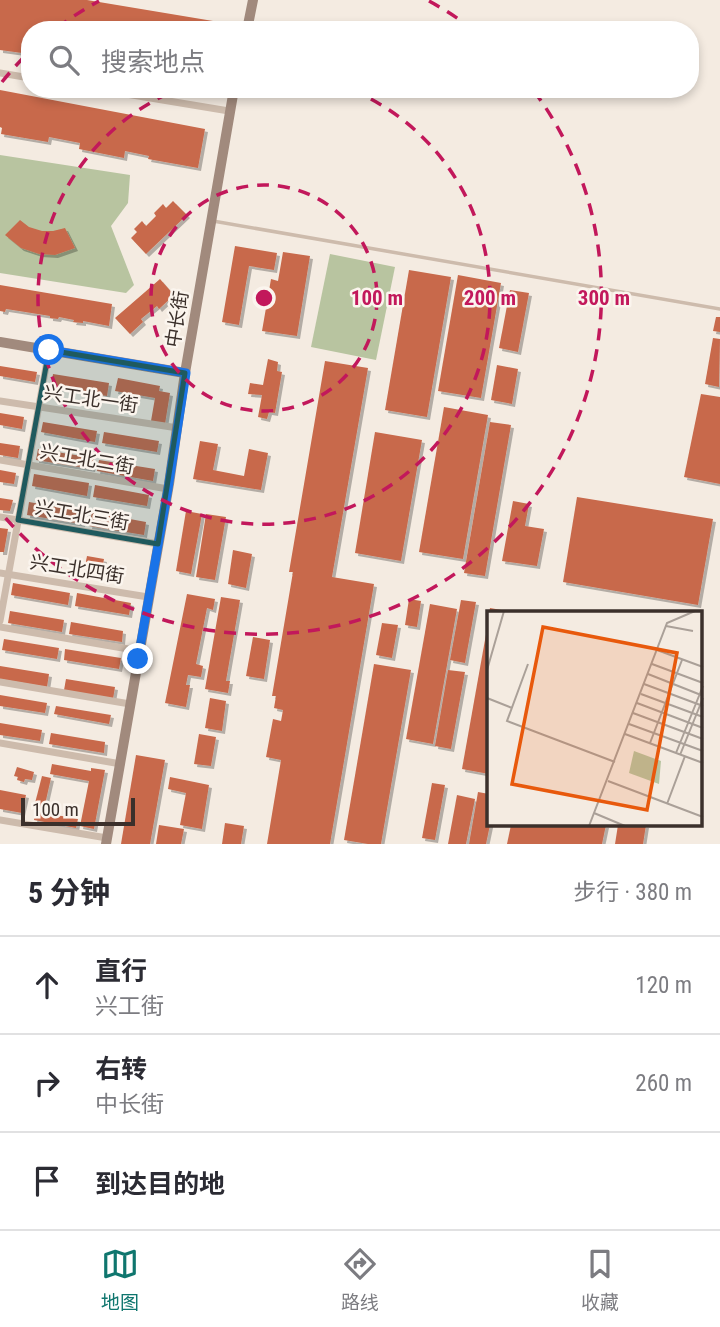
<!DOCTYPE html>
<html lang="zh">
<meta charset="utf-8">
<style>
body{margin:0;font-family:"Roboto Condensed","Noto Sans SC",sans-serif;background:#f2f2f3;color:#2b2b33}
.scale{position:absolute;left:21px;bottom:18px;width:114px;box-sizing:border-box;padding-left:7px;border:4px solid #3b302b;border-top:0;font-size:19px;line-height:24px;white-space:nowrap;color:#3b302b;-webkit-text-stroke:5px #fbf5ee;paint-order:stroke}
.stop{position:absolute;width:21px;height:21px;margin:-16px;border:5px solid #1a73e8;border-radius:50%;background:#fff}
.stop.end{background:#1a73e8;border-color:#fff;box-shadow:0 2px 7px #0008}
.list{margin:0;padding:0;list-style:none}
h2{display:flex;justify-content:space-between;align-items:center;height:91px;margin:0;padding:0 28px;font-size:30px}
h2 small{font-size:23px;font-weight:400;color:#7c7c81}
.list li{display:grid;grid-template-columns:46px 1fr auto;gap:21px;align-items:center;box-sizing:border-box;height:98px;padding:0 28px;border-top:2px solid #e1e1e2}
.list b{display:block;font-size:26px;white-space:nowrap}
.list p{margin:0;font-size:23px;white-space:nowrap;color:#7c7c81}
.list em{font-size:23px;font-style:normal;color:#7c7c81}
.icon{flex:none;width:38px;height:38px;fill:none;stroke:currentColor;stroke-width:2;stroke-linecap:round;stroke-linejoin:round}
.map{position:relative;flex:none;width:720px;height:844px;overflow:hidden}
.search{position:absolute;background:#fff;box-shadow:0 4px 10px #0003;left:21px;right:21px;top:21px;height:77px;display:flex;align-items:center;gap:18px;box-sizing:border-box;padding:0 24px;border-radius:28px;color:#7c7c81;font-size:26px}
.sheet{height:385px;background:#fff}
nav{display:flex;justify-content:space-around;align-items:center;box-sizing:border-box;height:98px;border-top:2px solid #e1e1e2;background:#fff;font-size:19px;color:#7c7c81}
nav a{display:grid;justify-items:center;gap:4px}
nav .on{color:#0f766e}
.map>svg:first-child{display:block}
.green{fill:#b8c4a0}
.building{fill:#c8694b;filter:url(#shadow)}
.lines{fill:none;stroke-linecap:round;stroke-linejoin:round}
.lane{stroke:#cdbbac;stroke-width:3.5}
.street{stroke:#cdbbac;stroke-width:7}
.secondary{stroke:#a18a7d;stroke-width:10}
.route{stroke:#1a73e8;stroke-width:9}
.marked{fill:#1f5a5e;fill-opacity:0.2;stroke:#1f5a5e;stroke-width:5;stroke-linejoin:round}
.ring{fill:none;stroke:#c2185b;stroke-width:3.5;stroke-dasharray:12 9}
.labels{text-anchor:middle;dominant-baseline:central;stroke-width:5;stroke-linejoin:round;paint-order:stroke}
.street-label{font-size:19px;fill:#3b302b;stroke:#fbf5ee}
.inset-road{fill:none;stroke:#aaa098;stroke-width:2}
.view{fill:#e8590c;fill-opacity:0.15;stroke:#e8590c;stroke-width:3.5}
.inset-edge{fill:none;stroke:#3b302b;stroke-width:3.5}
.centre{fill:#c2185b;stroke:#fbf5ee;stroke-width:3.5}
.ring-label{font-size:21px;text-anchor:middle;font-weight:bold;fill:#c2185b;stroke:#fbf5ee;stroke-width:5;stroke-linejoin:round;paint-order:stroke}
</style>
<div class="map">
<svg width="720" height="844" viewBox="0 0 720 844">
<defs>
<filter id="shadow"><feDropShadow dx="3" dy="3" stdDeviation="0" flood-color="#0004"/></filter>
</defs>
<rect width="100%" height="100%" fill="#f4ebe1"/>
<g class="green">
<polygon points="0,155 130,175 128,203 111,226 134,285 126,293 0,273"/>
<polygon points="330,254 395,267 376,360 311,347"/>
</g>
<g class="building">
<polygon points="0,0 87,0 219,22 218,30 30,30 30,61 21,60 22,53 0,50"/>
<polygon points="0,90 205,129 198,168 148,159 149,156 125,151 124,158 79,149 80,143 49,137 48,142 1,134 2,128 0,127"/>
<polygon points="173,201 187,215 146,254 131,238 137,232 134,229 142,221 146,226 156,216 154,213 163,204 166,208"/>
<polygon points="20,220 29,227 42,231 53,231 65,228 75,248 55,255 39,254 21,248 5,235"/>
<polygon points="235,246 277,253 274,270 249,266 239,325 222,322"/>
<polygon points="283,252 310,256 297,336 262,331 271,279 278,281"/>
<polygon points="409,270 451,277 427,417 385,410"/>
<polygon points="458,275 501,283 481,398 438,391"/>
<polygon points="160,279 174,295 159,309 157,306 141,319 143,322 130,334 115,318"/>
<polygon points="0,285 112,304 109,326 83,321 83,323 73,322 74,320 59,317 58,319 50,318 50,316 19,311 6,309 5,312 0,311"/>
<polygon points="510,290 529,293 518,352 499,348"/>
<polygon points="716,317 720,317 720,332 713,331"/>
<polygon points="713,338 720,339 719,387 705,384"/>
<polygon points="268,359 278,362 277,371 282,372 275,413 269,412 267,419 258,417 262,395 248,394 250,383 263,385"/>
<polygon points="325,361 368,368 332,577 374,584 330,844 267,844 281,760 266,757 273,719 281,721 283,710 274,708 276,696 272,696 293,572 289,572"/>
<polygon points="497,365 518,369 512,404 491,400"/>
<polygon points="0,366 37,372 35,382 0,376"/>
<polygon points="53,374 109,383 107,396 51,387"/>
<polygon points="118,378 160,386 159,391 170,393 165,424 151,421 155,398 115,391"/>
<polygon points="701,394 720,397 720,484 684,477"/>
<polygon points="444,407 488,415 463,559 419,552"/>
<polygon points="0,413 24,417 22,429 0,425"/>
<polygon points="43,422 97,431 95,442 41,432"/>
<polygon points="490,422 511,425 485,576 464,573"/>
<polygon points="104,432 159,441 157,452 102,443"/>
<polygon points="375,432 422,440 401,561 355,553"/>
<polygon points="200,441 218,444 213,470 244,476 249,449 268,453 261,490 193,479"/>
<polygon points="0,443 20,446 18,458 0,455"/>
<polygon points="38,449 94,458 92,469 36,460"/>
<polygon points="99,460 155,469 153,481 97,471"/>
<polygon points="0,470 16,473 14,484 0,482"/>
<polygon points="34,474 89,483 87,496 32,486"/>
<polygon points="95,485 149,495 147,506 93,497"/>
<polygon points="577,497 713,519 698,605 563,582"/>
<polygon points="0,498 13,500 10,511 0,510"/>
<polygon points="513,501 529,504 525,526 544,529 537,566 502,561"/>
<polygon points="29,502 84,512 82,524 27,515"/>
<polygon points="186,511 202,514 191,574 176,571"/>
<polygon points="92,512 146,522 144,535 89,526"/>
<polygon points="206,514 226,517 215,580 196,577"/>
<polygon points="0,528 8,529 4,552 0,552"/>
<polygon points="233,550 252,554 246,588 228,584"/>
<polygon points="87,556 104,559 102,569 85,566"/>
<polygon points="13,583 70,593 68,605 11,595"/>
<polygon points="77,593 131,603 129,615 75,606"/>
<polygon points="187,594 215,599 213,610 207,608 196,664 203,666 201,677 188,675 186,685 190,685 186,707 165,703"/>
<polygon points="221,597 240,600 226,681 230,681 228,693 205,689"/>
<polygon points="409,599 421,601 417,627 405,625"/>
<polygon points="461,600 476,602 465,663 450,660"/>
<polygon points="430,604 457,609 433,744 406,739"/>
<polygon points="490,608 513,612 513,613 489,613"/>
<polygon points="10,611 64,620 62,632 8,623"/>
<polygon points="71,622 123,631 122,642 69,634"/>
<polygon points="382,623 398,625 392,658 376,655"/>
<polygon points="488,623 489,623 489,774 462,769"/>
<polygon points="253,637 270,640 264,679 246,676"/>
<polygon points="4,639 59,648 57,659 2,650"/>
<polygon points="65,649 121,658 119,669 64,660"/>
<polygon points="374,664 411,670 381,844 368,844 344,840"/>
<polygon points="0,666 49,674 47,687 0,679"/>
<polygon points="448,670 465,672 451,749 435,746"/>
<polygon points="66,679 115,687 113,699 64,690"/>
<polygon points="0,695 47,703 45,713 0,706"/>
<polygon points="210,698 226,701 222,731 205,728"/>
<polygon points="56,706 111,715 109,724 54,714"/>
<polygon points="0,723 42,730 40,741 0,735"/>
<polygon points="51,733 105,742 104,753 49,744"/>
<polygon points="199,734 216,737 211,766 194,764"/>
<polygon points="136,755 165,760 150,844 121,844"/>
<polygon points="52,764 91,771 91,768 105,770 94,829 80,826 89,781 50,774"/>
<polygon points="17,767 34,772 32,780 25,779 24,782 17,780 18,777 14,776"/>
<polygon points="42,776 51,778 44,809 34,807"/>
<polygon points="170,777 209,785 202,829 180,825 186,793 168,789"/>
<polygon points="432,783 445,785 435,840 422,838"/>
<polygon points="0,790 26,795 22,813 0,809"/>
<polygon points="478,792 489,794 490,825 486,844 469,844"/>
<polygon points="457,795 475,799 466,844 448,844"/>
<polygon points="35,811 78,819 76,828 34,820"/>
<polygon points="225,823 244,826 241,844 222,844"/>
<polygon points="159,825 184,829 181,844 156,844"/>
<polygon points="511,825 606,825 602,844 507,844"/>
<polygon points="618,825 646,825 643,844 615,844"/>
</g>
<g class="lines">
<polyline class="lane" points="213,221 720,309"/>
<g class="street">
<polyline points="0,73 30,78"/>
<polyline points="96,89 229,111"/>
<polyline points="0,401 178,428"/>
<polyline points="0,460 168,489"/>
<polyline points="0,517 158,544"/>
<polyline points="0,573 148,597"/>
<polyline points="0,621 49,350"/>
<polyline points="0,627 140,651"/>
<polyline points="0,682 130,704"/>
<polyline points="0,743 121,764"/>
<polyline points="0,820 107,838"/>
</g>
<g class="secondary">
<polyline points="247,30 253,0"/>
<polyline points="0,342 185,373"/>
<polyline points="106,844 169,484 185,373 234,89"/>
</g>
</g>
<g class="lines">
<polyline class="route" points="49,350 186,373 168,489 138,659"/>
</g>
<path class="marked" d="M49,350L185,373L158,544L18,520Z"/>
<g class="ring">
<circle cx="264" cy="298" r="113"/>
<path d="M352 90A226 226 0 1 1 176 90"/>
<path d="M2 82A340 340 0 0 1 28 53M57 28A340 340 0 0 1 99 1M429 1A340 340 0 0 1 471 28M534 91A340 340 0 0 1 2 514"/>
</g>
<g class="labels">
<g class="street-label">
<text transform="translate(177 319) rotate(-81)">中长街</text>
<text transform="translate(91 399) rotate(8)">兴工北一街</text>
<text transform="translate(87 459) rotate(10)">兴工北二街</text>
<text transform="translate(82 515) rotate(10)">兴工北三街</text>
<text transform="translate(77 569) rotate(9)">兴工北四街</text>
</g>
</g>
<g transform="translate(487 611)">
<rect width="215" height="215" fill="#f4ebe1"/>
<path d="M147,140L174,150L172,173L142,162Z" fill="#b8c4a0"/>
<path class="inset-road" d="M179,15L206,20M170,39L216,56M41,53L20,110L128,151M165,53L216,72M0,59L17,0M161,63L214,84M157,73L216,95M154,83L216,106M0,87L25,97M150,92L216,117M146,102L216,128M142,113L216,140M138,123L216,152M163,132L195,49M189,142L216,75M193,144L216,87M121,170L216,206M180,193L198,145M107,202L138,215M102,215L180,12L208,0"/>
<path class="view" d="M56,16L190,42L160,199L25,173Z"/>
<rect width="215" height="215" class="inset-edge"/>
</g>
<circle cx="264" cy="298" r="10" class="centre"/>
<g class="ring-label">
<text x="377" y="305">100 m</text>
<text x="490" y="305">200 m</text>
<text x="604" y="305">300 m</text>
</g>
</svg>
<div class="scale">100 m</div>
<div class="stop" style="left:49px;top:350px"></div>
<div class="stop end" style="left:138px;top:659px"></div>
<div class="search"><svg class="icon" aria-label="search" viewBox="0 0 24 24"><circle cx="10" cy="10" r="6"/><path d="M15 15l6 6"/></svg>搜索地点</div>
</div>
<section class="sheet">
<h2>5 分钟<small>步行 · 380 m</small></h2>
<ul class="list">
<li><svg class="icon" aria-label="ahead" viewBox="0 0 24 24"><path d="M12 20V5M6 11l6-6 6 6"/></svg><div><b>直行</b><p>兴工街</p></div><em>120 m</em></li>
<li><svg class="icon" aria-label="right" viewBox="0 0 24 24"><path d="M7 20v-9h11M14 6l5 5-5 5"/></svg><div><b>右转</b><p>中长街</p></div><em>260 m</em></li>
<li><svg class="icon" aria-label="arrive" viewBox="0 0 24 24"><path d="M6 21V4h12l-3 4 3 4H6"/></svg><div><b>到达目的地</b></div></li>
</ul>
</section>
<nav>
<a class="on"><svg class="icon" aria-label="map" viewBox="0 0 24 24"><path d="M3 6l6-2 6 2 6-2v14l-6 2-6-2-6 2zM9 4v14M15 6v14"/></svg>地图</a>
<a><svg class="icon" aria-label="directions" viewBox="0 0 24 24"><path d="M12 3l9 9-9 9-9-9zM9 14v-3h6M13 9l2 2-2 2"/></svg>路线</a>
<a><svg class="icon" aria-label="saved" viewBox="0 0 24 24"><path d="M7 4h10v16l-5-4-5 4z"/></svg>收藏</a>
</nav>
